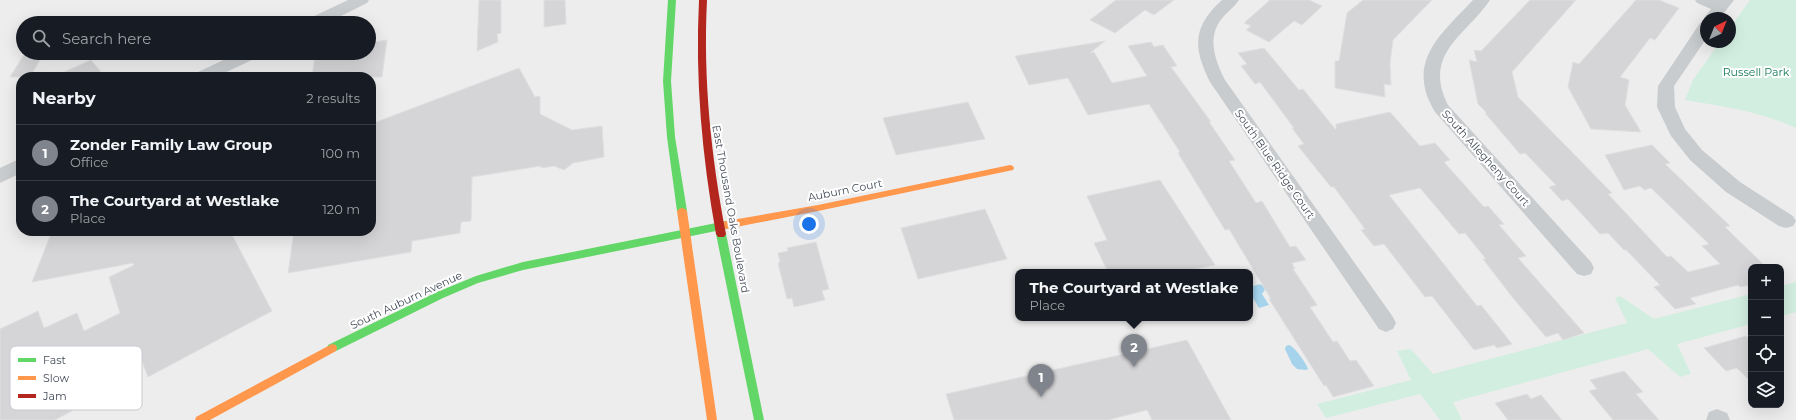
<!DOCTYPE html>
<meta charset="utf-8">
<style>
body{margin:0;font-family:Montserrat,sans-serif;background:#242831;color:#f1f3f6}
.controls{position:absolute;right:12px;bottom:12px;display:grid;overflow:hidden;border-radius:8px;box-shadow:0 4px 16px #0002}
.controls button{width:36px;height:36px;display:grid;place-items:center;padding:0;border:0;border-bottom:1px solid #363941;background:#171b24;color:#f1f3f6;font:20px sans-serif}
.compass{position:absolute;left:1700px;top:12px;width:36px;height:36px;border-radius:50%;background:#171b24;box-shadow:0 4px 16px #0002;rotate:43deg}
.you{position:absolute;left:809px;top:224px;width:14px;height:14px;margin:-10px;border:3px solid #fff;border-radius:50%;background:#1a73e8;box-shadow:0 0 0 6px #1a73e833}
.badge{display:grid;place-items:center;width:26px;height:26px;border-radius:50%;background:#80858d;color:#fff;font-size:13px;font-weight:700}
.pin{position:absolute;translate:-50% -33px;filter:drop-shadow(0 1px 2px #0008)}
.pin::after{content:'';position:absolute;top:21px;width:14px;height:12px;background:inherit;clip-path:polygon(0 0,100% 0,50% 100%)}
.popup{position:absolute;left:1015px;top:269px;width:238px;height:52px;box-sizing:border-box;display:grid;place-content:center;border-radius:8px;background:#171b24;filter:drop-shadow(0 1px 3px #0005);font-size:13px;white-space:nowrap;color:#9ea1a6}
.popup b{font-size:15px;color:#f1f3f6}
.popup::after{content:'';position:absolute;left:50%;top:100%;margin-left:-8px;border:8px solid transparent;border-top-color:#171b24}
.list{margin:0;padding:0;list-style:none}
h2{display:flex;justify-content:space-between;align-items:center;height:52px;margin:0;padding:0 16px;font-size:17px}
h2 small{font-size:13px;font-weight:400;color:#9ea1a6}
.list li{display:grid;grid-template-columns:26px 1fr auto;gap:12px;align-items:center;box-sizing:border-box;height:56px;padding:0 16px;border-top:1px solid #363941}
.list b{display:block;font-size:15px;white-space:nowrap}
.list p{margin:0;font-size:13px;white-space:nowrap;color:#9ea1a6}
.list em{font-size:13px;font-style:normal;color:#9ea1a6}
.icon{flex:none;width:22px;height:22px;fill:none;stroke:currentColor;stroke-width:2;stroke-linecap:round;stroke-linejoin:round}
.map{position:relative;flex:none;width:1796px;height:420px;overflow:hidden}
.search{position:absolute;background:#171b24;box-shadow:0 4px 16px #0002;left:16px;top:16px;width:360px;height:44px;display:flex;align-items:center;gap:10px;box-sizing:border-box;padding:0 14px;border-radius:22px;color:#9ea1a6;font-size:15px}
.panel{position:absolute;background:#171b24;box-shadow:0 4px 16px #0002;left:16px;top:72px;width:360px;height:164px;border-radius:16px}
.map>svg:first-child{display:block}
.green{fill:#d1eee0}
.water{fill:#a5d3ec}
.building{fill:#d5d5d8;stroke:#dfdfe0}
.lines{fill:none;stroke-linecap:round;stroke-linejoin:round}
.street{fill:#c9ccce;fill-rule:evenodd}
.fast{fill:#63d668;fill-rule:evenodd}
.slow{fill:#ff974d;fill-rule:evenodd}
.jam{fill:#b3261e;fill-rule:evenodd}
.labels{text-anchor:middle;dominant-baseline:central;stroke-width:4;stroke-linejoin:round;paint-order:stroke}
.park-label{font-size:11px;fill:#167b57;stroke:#fff}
.street-label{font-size:11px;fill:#454d5a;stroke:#fff}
.key{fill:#fff;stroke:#c7cace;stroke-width:1}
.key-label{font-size:11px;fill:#454d5a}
</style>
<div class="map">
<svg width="1796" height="420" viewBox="0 0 1796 420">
<rect width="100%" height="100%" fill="#eeeded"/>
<g class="green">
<path d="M1750,0H1796V128C1761,112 1723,106 1685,100L1693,80L1720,42H1730V28Z"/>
<polygon points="1796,282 1796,312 1781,316 1781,286"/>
<polygon points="1751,294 1751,324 1677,344 1691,374 1680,377 1648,349 1453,402 1462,420 1440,420 1420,394 1326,418 1317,404 1411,380 1397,351 1411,349 1433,374 1627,323 1615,298 1620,296 1654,319"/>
</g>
<g class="water">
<polygon points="1260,284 1266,288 1262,294 1269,305 1259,308 1250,293 1250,287"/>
<path d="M1289,345C1295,347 1306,363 1308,369L1306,370L1297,369L1292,364L1285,349L1286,346Z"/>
</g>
<g class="building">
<polygon points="479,0 501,0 501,33 497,34 498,42 477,51"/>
<polygon points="544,0 565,0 566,24 544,27"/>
<polygon points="1116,0 1174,0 1154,15 1145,10 1115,33 1090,20"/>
<polygon points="1270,0 1309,0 1322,6 1302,25 1294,21 1269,42 1246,30 1251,26 1244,23"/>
<polygon points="1363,0 1432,0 1393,40 1390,63 1391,85 1384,84 1385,97 1335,88 1335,61 1339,61 1347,13"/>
<polygon points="1530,0 1576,0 1512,72 1518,97 1612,193 1608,194 1667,257 1671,256 1688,272 1720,264 1702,246 1709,244 1651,188 1644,190 1640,186 1624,190 1605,155 1652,145 1670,163 1665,164 1730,226 1725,227 1766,267 1751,267 1751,285 1740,287 1738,285 1690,298 1696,304 1675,309 1654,287 1660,285 1626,250 1624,250 1608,233 1600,234 1568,199 1562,201 1549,187 1556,185 1525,153 1520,154 1485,113 1487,113 1478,104 1469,60 1477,62 1474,50 1481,51"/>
<polygon points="1636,0 1659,0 1679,8 1655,40 1650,38 1620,77 1629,80 1625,105 1641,132 1591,129 1568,87 1573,62 1579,64"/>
<polygon points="387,40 382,77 312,77 315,56 333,53 369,53 369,43"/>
<polygon points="1105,41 1090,53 1094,52 1112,83 1147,76 1128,46 1151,42 1154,47 1163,45 1177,66 1171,67 1211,122 1209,122 1235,160 1229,161 1256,203 1262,201 1290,247 1296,246 1306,260 1292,263 1295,269 1293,269 1317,305 1310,307 1333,342 1337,341 1350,361 1356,360 1374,386 1333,397 1326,385 1324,386 1269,299 1271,299 1229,229 1225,230 1178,153 1180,152 1149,104 1088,115 1068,78 1029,85 1015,56"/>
<polygon points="1264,48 1299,90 1303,89 1336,130 1336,124 1390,112 1420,146 1435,143 1450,160 1444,162 1484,207 1488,206 1504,224 1499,225 1526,256 1518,258 1584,333 1563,340 1558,333 1546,337 1513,298 1483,259 1486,259 1465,233 1459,234 1420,188 1389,195 1477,306 1481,305 1512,344 1497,348 1494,345 1474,350 1432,296 1425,297 1384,244 1374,246 1361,230 1365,229 1334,187 1331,187 1298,146 1304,144 1292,128 1294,128 1260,82 1255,84 1241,66 1247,64 1238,53"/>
<polygon points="25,53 44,53 30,77 10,77"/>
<polygon points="91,60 105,77 53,77"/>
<polygon points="519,68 535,97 540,96 540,114 572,130 602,126 604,157 573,163 564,170 554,166 541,168 541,166 472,177 471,221 461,222 460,233 412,241 411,252 288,273 294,231 371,231 371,124"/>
<polygon points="968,102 985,139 896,155 883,118"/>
<polygon points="1160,180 1215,265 1180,272 1108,272 1094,243 1107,240 1087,196"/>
<polygon points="985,209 1007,259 918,279 901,228"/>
<polygon points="52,231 230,231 272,311 148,377 139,354 93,377 100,396 55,420 0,420 0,329 38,311 44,328 77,313 84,331 120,313 109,277 134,265 133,263 32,282"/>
<polygon points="816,242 829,289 822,291 825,300 794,307 792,298 787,299 778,263 780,262 778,253 788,251 787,248"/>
<polygon points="1746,336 1751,341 1751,382 1737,368 1726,371 1704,348"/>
<polygon points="1187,340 1231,420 1152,420 1147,410 1108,420 954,420 946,394"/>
<polygon points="1624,371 1643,392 1636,394 1659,420 1613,420 1589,391 1597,389 1590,380"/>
<polygon points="1527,394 1531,399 1541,395 1562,420 1508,420 1495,403"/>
</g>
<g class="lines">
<g class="street">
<polygon points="348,0 369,0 367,3 327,23 306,23 308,19"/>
<path d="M1222,0H1239C1234,8 1225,13 1220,21C1207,40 1216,62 1225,80L1393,317L1396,323L1393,329L1386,332L1379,329L1210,82C1193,48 1192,27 1222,0Z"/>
<path d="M1473,0H1490C1466,36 1422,53 1448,105L1591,262L1594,268L1591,274L1584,276L1577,274L1435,112C1405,62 1440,35 1473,0Z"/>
<polygon points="1695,0 1734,0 1720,18 1706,18 1706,21 1704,18 1711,9 1697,3"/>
<polygon points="1706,22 1706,39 1674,86 1675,107 1685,129 1702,150 1740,182 1793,216 1796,221 1793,226 1786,228 1779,226 1726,192 1690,160 1671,136 1657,107 1658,86 1700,23"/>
<polygon points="238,53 260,53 258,57 216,77 194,77 196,73"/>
<polygon points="21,158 21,173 0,183 0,168"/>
<polygon points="1717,409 1727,413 1730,420 1706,420 1709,412"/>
</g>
<g class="fast">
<polygon points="668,0 676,0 671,81 675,137 687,211 685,213 679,213 677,211 667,137 663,81"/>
<polygon points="726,221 729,222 731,225 729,228 726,229 523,270 478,283 443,298 336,351 332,352 328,351 327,348 328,345 437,292 476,276 523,262"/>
<polygon points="721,230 724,231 726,234 764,420 754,420 716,234 718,231"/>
</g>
<g class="slow">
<polygon points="1010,165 1013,166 1014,168 1013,170 818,211 726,229 723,228 721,225 723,222 726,221 818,205"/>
<polygon points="682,208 685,209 687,211 717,420 707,420 677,211 679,209"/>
<polygon points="332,344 336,345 337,348 336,351 210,420 195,420 196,417"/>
</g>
<path class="jam" d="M699,0H707C703,79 711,156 726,234L724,237H718L716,234C702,156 695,79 699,0Z"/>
</g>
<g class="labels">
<g class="park-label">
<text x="1756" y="72">Russell Park</text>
</g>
<g class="street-label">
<text transform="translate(1486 158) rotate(48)">South Allegheny Court</text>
<text transform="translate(1275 164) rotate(55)">South Blue Ridge Court</text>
<text transform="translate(845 190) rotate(-11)">Auburn Court</text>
<text transform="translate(731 209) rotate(80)">East Thousand Oaks Boulevard</text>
<text transform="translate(406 300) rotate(-25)">South Auburn Avenue</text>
</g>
</g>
<rect x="10" y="346" width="132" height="64" rx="6" class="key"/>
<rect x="18" y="358" width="18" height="4" fill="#63d668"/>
<rect x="18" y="376" width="18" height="4" fill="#ff974d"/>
<rect x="18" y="394" width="18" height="4" fill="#b3261e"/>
<g class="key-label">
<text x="43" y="364">Fast</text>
<text x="43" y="382">Slow</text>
<text x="43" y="400">Jam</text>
</g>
</svg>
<div class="controls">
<button>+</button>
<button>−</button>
<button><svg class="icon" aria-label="locate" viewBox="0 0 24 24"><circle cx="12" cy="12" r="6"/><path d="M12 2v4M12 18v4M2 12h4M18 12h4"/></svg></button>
<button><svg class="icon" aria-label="layers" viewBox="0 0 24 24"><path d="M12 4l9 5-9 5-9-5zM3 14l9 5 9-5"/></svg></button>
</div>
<svg class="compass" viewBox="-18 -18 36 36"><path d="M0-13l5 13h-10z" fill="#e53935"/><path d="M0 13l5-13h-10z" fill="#9ea1a6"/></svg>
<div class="you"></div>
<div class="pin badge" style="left:1041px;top:397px">1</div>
<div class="pin badge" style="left:1134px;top:367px">2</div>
<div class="popup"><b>The Courtyard at Westlake</b>Place</div>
<div class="search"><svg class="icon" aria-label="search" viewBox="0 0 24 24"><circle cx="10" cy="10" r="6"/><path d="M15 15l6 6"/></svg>Search here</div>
<section class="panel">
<h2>Nearby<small>2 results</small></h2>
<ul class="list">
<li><span class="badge">1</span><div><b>Zonder Family Law Group</b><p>Office</p></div><em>100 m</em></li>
<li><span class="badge">2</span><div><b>The Courtyard at Westlake</b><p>Place</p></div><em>120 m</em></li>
</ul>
</section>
</div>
